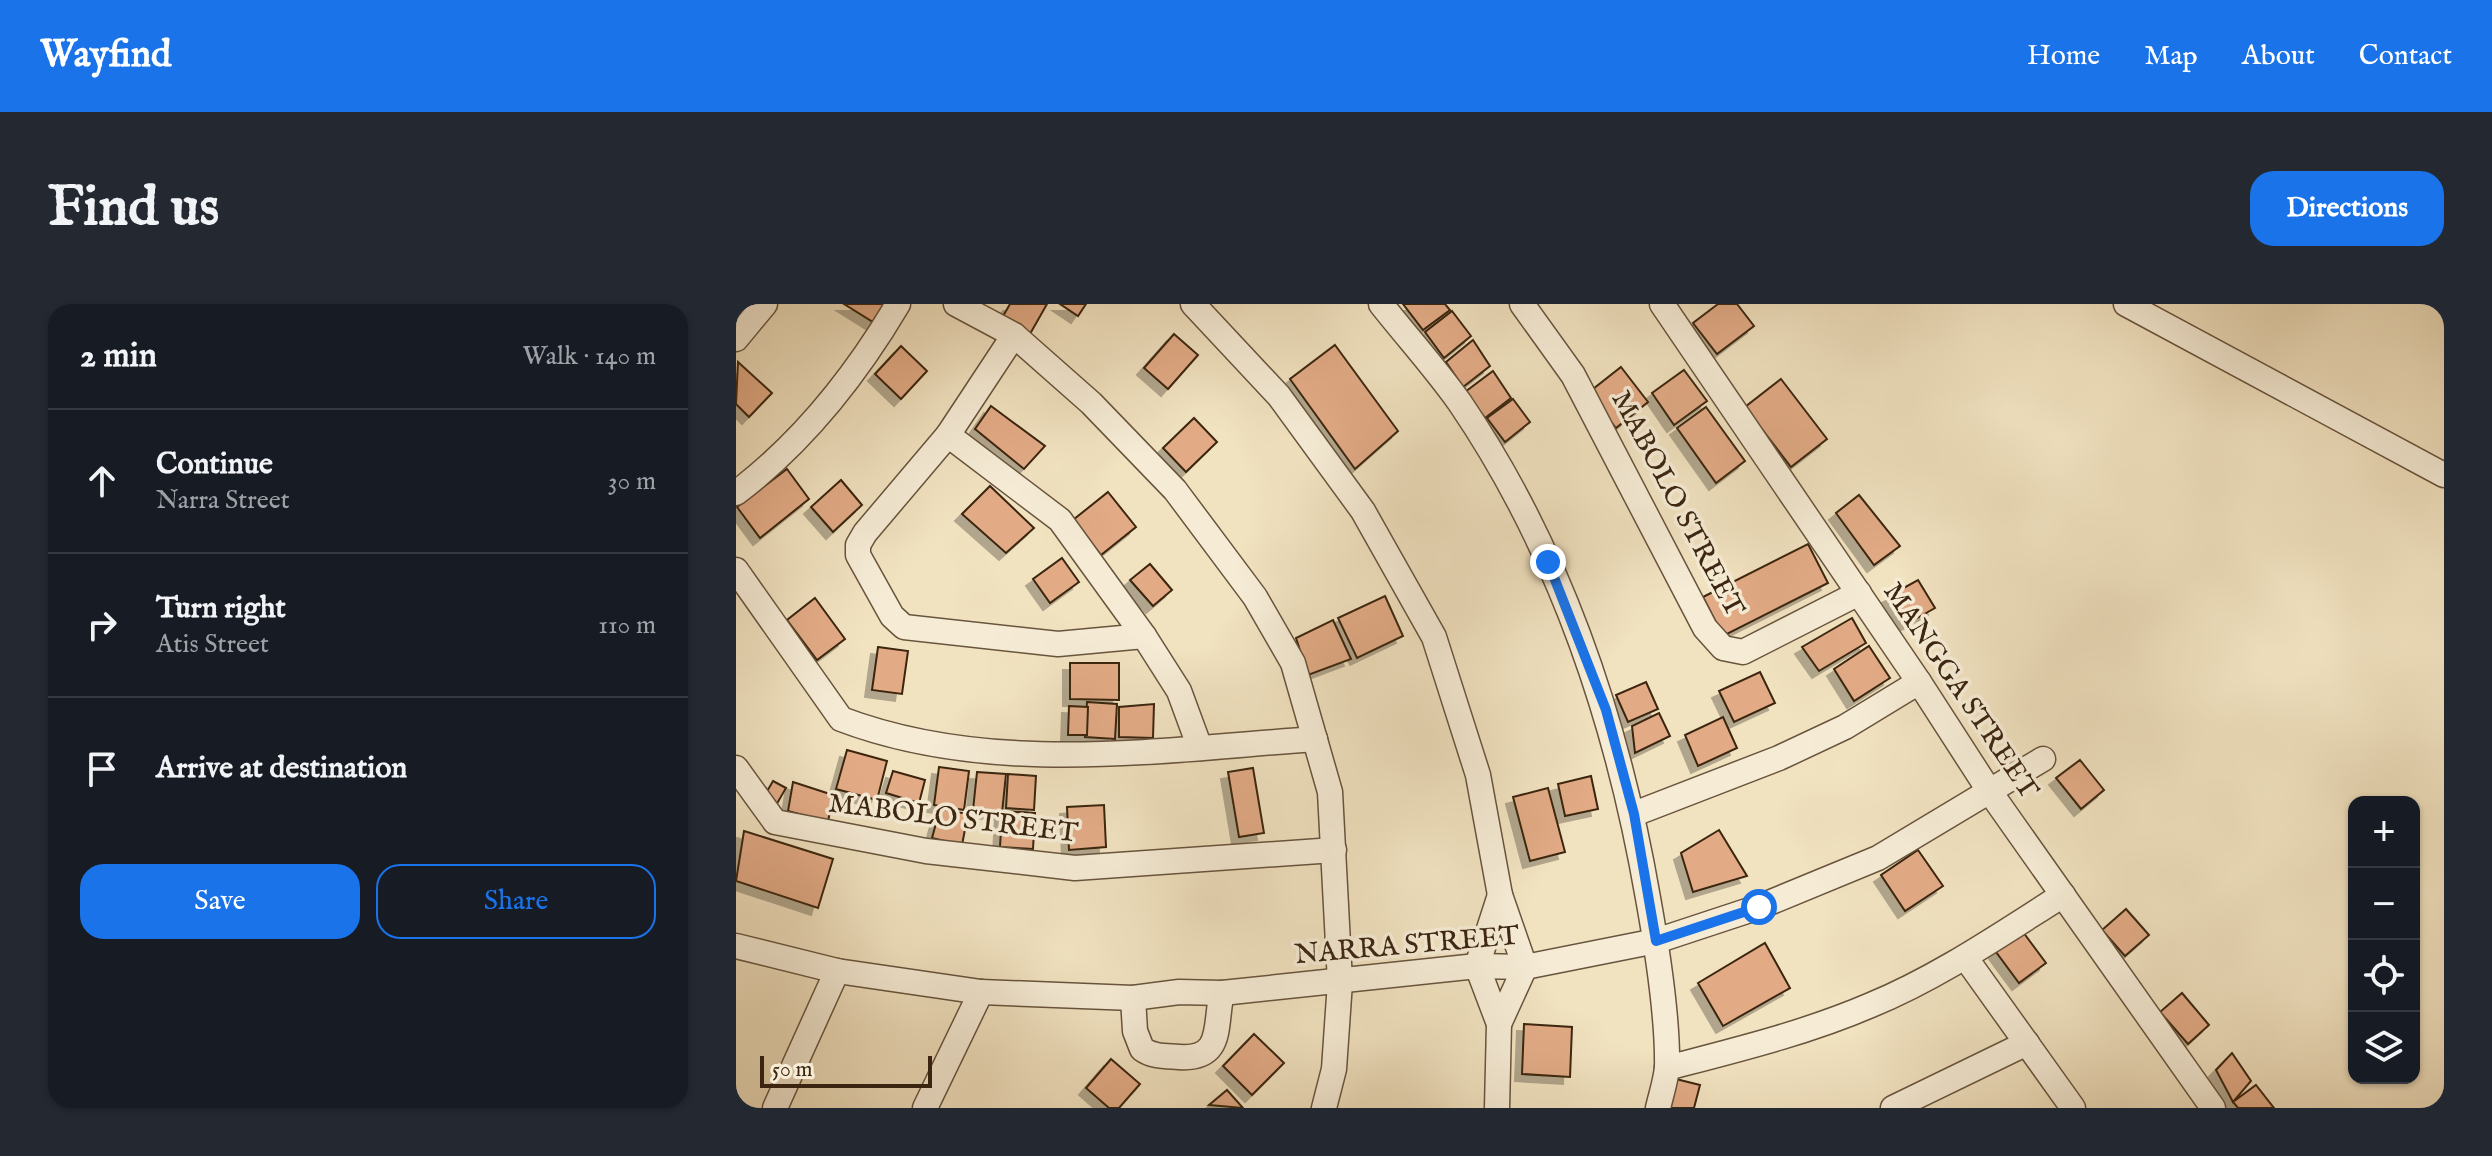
<!DOCTYPE html>
<meta charset="utf-8">
<style>
body{margin:0;font-family:"IM FELL English",serif;background:#242831;color:#f1f3f6}
.controls{position:absolute;right:24px;bottom:24px;display:grid;overflow:hidden;border-radius:16px;box-shadow:0 2px 6px #0004}
.controls button{width:72px;height:72px;display:grid;place-items:center;padding:0;border:0;border-bottom:2px solid #363941;background:#171b24;color:#f1f3f6;font:40px sans-serif}
.scale{position:absolute;left:24px;bottom:20px;width:172px;box-sizing:border-box;padding-left:8px;border:4px solid #3b2511;border-top:0;font-size:22px;line-height:28px;white-space:nowrap;color:#3b2511;-webkit-text-stroke:6px #f6ecd6;paint-order:stroke}
.stop{position:absolute;width:24px;height:24px;margin:-18px;border:6px solid #1a73e8;border-radius:50%;background:#fff}
.stop.end{background:#1a73e8;border-color:#fff;box-shadow:0 2px 8px #0008}
.list{margin:0;padding:0;list-style:none}
h2{display:flex;justify-content:space-between;align-items:center;height:104px;margin:0;padding:0 32px;font-size:34px}
h2 small{font-size:26px;font-weight:400;color:#9ea1a6}
.list li{display:grid;grid-template-columns:52px 1fr auto;gap:24px;align-items:center;box-sizing:border-box;height:144px;padding:0 32px;border-top:2px solid #363941}
.list b{display:block;font-size:30px;white-space:nowrap}
.list p{margin:0;font-size:26px;white-space:nowrap;color:#9ea1a6}
.list em{font-size:26px;font-style:normal;color:#9ea1a6}
.actions{display:flex;gap:16px;padding:24px 32px}
.actions a{flex:1;padding:18px 0;border:2px solid #1a73e8;border-radius:24px;text-align:center;font-size:28px;color:#1a73e8}
.actions .main{background:#1a73e8;color:#fff}
.icon{flex:none;width:44px;height:44px;fill:none;stroke:currentColor;stroke-width:2;stroke-linecap:round;stroke-linejoin:round}
.map{position:relative;flex:none;width:1708px;height:804px;overflow:hidden;border-radius:24px}
header{display:flex;align-items:center;gap:48px;box-sizing:border-box;height:112px;padding:0 40px;background:#1a73e8;color:#fff}
header strong{font-size:38px}
nav{display:flex;gap:44px;margin-inline-start:auto;font-size:28px}
.intro{display:flex;align-items:center;justify-content:space-between;box-sizing:border-box;height:192px;padding:0 48px}
h1{margin:0;font-size:56px}
.button{padding:20px 36px;border-radius:24px;background:#1a73e8;color:#fff;font-size:28px;font-weight:700}
main{display:flex;gap:48px;padding:0 48px}
aside{flex:1;background:#171b24;border-radius:24px;box-shadow:0 2px 6px #0004}
.map>svg:first-child{display:block}
.building{fill:#e2ab86;stroke:#3b2511;stroke-width:2;filter:url(#shadow)}
.lines{fill:none;stroke-linecap:round;stroke-linejoin:round}
.minor-casing{stroke:#68543d;stroke-width:27}
.minor{stroke:#f6ecd6;stroke-width:24}
.route{stroke:#1a73e8;stroke-width:10}
.labels{text-anchor:middle;dominant-baseline:central;stroke-width:7;stroke-linejoin:round;paint-order:stroke}
.street-label{font-size:28px;fill:#3b2511;stroke:#f6ecd6}
</style>
<header>
<strong>Wayfind</strong>
<nav><a>Home</a><a>Map</a><a>About</a><a>Contact</a></nav>
</header>
<div class="intro"><h1>Find us</h1><a class="button">Directions</a></div>
<main>
<aside>
<h2>2 min<small>Walk · 140 m</small></h2>
<ul class="list">
<li><svg class="icon" aria-label="ahead" viewBox="0 0 24 24"><path d="M12 20V5M6 11l6-6 6 6"/></svg><div><b>Continue</b><p>Narra Street</p></div><em>30 m</em></li>
<li><svg class="icon" aria-label="right" viewBox="0 0 24 24"><path d="M7 20v-9h11M14 6l5 5-5 5"/></svg><div><b>Turn right</b><p>Atis Street</p></div><em>110 m</em></li>
<li><svg class="icon" aria-label="arrive" viewBox="0 0 24 24"><path d="M6 21V4h12l-3 4 3 4H6"/></svg><div><b>Arrive at destination</b></div></li>
</ul>
<div class="actions"><a class="main">Save</a><a>Share</a></div>
</aside>
<div class="map">
<svg width="1708" height="804" viewBox="0 0 1708 804">
<defs>
<filter id="shadow"><feDropShadow dx="-7" dy="7" stdDeviation="0" flood-color="#0004"/></filter>
</defs>
<rect width="100%" height="100%" fill="#f1e2c0"/>
<filter id="stains"><feTurbulence type="fractalNoise" baseFrequency=".0025" numOctaves="4"/><feColorMatrix values="0 0 0 0 .2 0 0 0 0 .09 0 0 0 0 .02 0 0 0 .5 -.17"/></filter>
<radialGradient id="worn" r=".72"><stop offset=".6" stop-color="#630" stop-opacity="0"/><stop offset="1" stop-color="#630" stop-opacity=".3"/></radialGradient>
<g class="building">
<polygon points="108,0 148,0 137,18"/>
<polygon points="274,0 311,0 294,30 266,14"/>
<polygon points="324,0 350,0 342,12"/>
<polygon points="667,0 709,0 714,6 687,26"/>
<polygon points="982,0 1001,0 1018,22 981,50 957,19"/>
<polygon points="716,7 735,32 708,54 689,28"/>
<polygon points="438,30 462,51 432,85 408,64"/>
<polygon points="737,36 754,62 727,83 710,58"/>
<polygon points="599,41 662,127 619,165 554,75"/>
<polygon points="165,42 191,67 165,95 139,70"/>
<polygon points="2,58 36,89 13,113 0,100"/>
<polygon points="885,63 912,98 880,124 852,89"/>
<polygon points="948,66 971,97 938,121 916,89"/>
<polygon points="757,67 775,94 749,114 729,88"/>
<polygon points="1045,75 1091,135 1055,163 1009,103"/>
<polygon points="777,95 794,118 769,138 751,114"/>
<polygon points="255,102 309,142 288,165 239,125"/>
<polygon points="970,103 1009,157 980,179 941,124"/>
<polygon points="458,114 481,138 450,168 427,144"/>
<polygon points="51,165 73,195 24,234 1,203"/>
<polygon points="105,176 126,201 97,228 75,203"/>
<polygon points="254,182 298,224 270,249 226,210"/>
<polygon points="372,188 400,223 365,251 337,216"/>
<polygon points="1123,191 1164,242 1138,261 1100,209"/>
<polygon points="1072,240 1092,279 987,332 967,293"/>
<polygon points="326,254 343,278 314,299 297,275"/>
<polygon points="414,260 436,286 417,302 394,276"/>
<polygon points="1182,276 1199,304 1169,321 1153,292"/>
<polygon points="649,292 667,332 621,354 602,314"/>
<polygon points="79,294 109,335 81,356 51,316"/>
<polygon points="1116,314 1130,339 1083,367 1066,343"/>
<polygon points="597,316 615,355 572,371 560,334"/>
<polygon points="1133,342 1154,374 1118,397 1098,365"/>
<polygon points="142,343 172,347 166,390 136,386"/>
<polygon points="334,359 383,359 383,396 334,395"/>
<polygon points="1024,368 1039,399 998,418 983,387"/>
<polygon points="910,378 922,405 892,418 880,391"/>
<polygon points="351,398 381,400 379,435 349,433"/>
<polygon points="418,400 417,434 383,433 383,403"/>
<polygon points="333,402 352,403 351,431 332,431"/>
<polygon points="923,409 934,432 899,449 896,422"/>
<polygon points="987,413 1001,444 962,462 949,431"/>
<polygon points="111,446 151,457 141,496 100,485"/>
<polygon points="1344,456 1368,486 1345,505 1320,474"/>
<polygon points="203,463 233,467 228,506 198,501"/>
<polygon points="517,464 528,529 503,533 492,468"/>
<polygon points="157,467 189,476 183,499 150,489"/>
<polygon points="241,468 270,470 266,509 237,506"/>
<polygon points="272,470 300,472 298,506 270,504"/>
<polygon points="855,472 862,505 829,512 822,480"/>
<polygon points="37,477 50,484 39,503 26,496"/>
<polygon points="57,478 97,491 92,518 52,507"/>
<polygon points="812,484 829,548 794,557 777,493"/>
<polygon points="368,501 370,543 333,546 331,503"/>
<polygon points="204,505 232,510 226,541 196,534"/>
<polygon points="266,507 299,509 297,545 264,543"/>
<polygon points="983,526 1011,572 957,588 945,549"/>
<polygon points="8,527 97,555 82,604 0,577"/>
<polygon points="1182,546 1207,582 1169,607 1145,571"/>
<polygon points="1390,605 1413,631 1389,652 1366,626"/>
<polygon points="1287,628 1310,659 1283,679 1260,648"/>
<polygon points="1029,639 1054,684 987,722 962,679"/>
<polygon points="1446,689 1473,721 1452,740 1424,708"/>
<polygon points="788,720 836,723 834,773 786,770"/>
<polygon points="518,730 548,759 516,791 487,762"/>
<polygon points="1496,749 1515,777 1497,798 1480,766"/>
<polygon points="375,755 404,780 383,804 373,804 350,784"/>
<polygon points="936,774 964,781 958,804 929,804"/>
<polygon points="1520,781 1538,804 1502,804 1497,798"/>
<polygon points="491,786 507,804 473,801"/>
</g>
<g class="lines">
<defs>
<g id="minor">
<polyline points="220,0 278,31 355,99 439,186 519,293 557,359 594,488 604,678 598,765 588,804"/>
<polyline points="457,0 543,92 627,207 698,333 742,471 764,591 789,663 763,720"/>
<path d="M645,0C671,33 700,65 724,99C824,246 882,421 912,594C921,644 932,712 931,763C930,776 925,791 922,804"/>
<polyline points="786,0 837,71 969,324 987,344 1007,348 1123,289"/>
<polyline points="926,0 1183,378 1254,488 1477,804"/>
<polyline points="1390,0 1708,171"/>
<polyline points="278,31 212,131 129,229 122,241 122,251 156,312 168,323 322,340 408,332"/>
<polyline points="0,35 29,0"/>
<polyline points="212,131 324,216 408,332 443,387 464,444"/>
<path d="M0,189C66,139 120,71 162,0"/>
<path d="M0,266L105,415C255,472 423,446 579,435"/>
<polyline points="0,464 39,518 190,547 339,564 598,546"/>
<polyline points="898,510 1043,454 1109,423 1183,378"/>
<polyline points="0,642 101,667 245,688 397,694 443,688 486,689 741,662 789,663 920,637 1023,603 1142,554 1307,455"/>
<polyline points="1229,653 1337,804"/>
<path d="M397,694L399,727L406,745C417,753 430,752 443,753C489,756 478,720 486,689"/>
<path d="M931,764C1000,746 1070,729 1135,701C1203,673 1265,630 1327,591"/>
<polyline points="39,804 101,667"/>
<polyline points="189,804 245,688"/>
<polyline points="761,804 763,720 741,662 764,591"/>
<polyline points="1157,804 1291,739"/>
</g>
</defs>
<use href="#minor" class="minor-casing"/>
<use href="#minor" class="minor"/>
</g>
<g class="lines">
<polyline class="route" points="812,258 870,406 898,510 920,637 1023,603"/>
</g>
<g class="labels">
<g class="street-label">
<text transform="translate(941 200) rotate(62)">MABOLO STREET</text>
<text transform="translate(1224 387) rotate(56)">MANGGA STREET</text>
<text transform="translate(217 515) rotate(7)">MABOLO STREET</text>
<text transform="translate(671 642) rotate(-5)">NARRA STREET</text>
</g>
</g>
<rect width="100%" height="100%" filter="url(#stains)"/>
<rect width="100%" height="100%" fill="url(#worn)"/>
</svg>
<div class="controls">
<button>+</button>
<button>−</button>
<button><svg class="icon" aria-label="locate" viewBox="0 0 24 24"><circle cx="12" cy="12" r="6"/><path d="M12 2v4M12 18v4M2 12h4M18 12h4"/></svg></button>
<button><svg class="icon" aria-label="layers" viewBox="0 0 24 24"><path d="M12 4l9 5-9 5-9-5zM3 14l9 5 9-5"/></svg></button>
</div>
<div class="scale">50 m</div>
<div class="stop" style="left:1023px;top:603px"></div>
<div class="stop end" style="left:812px;top:258px"></div>
</div>
</main>
